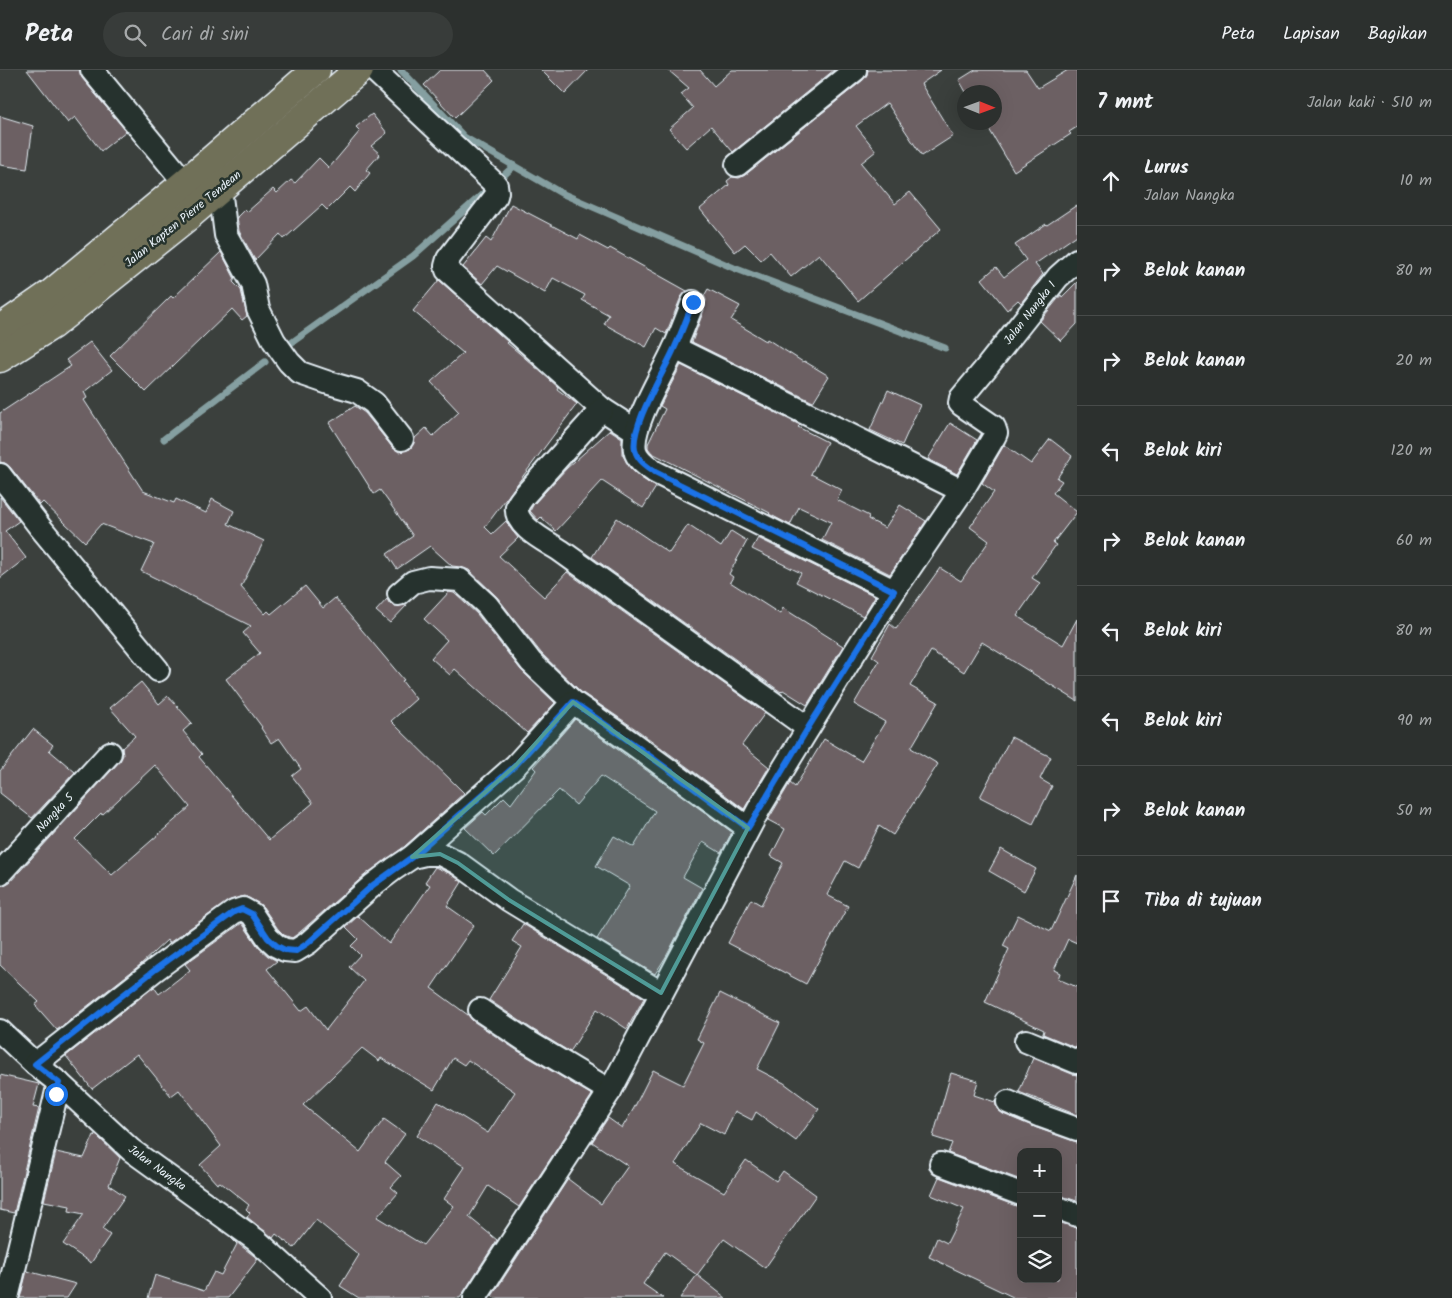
<!DOCTYPE html>
<html lang="id">
<meta charset="utf-8">
<style>
body{margin:0;font-family:Kalam,sans-serif;background:#383c3a;color:#f1f3f6}
.controls{position:absolute;right:15px;bottom:15px;display:grid;overflow:hidden;border-radius:10px;box-shadow:0 5px 20px #0002}
.controls button{width:45px;height:45px;display:grid;place-items:center;padding:0;border:0;border-bottom:1px solid #484b4a;background:#2c302e;color:#f1f3f6;font:25px sans-serif}
.compass{position:absolute;left:957px;top:15px;width:45px;height:45px;border-radius:50%;background:#2c302e;box-shadow:0 5px 20px #0002;rotate:91deg}
.stop{position:absolute;width:15px;height:15px;margin:-11px;border:4px solid #1a73e8;border-radius:50%;background:#fff}
.stop.end{background:#1a73e8;border-color:#fff;box-shadow:0 1px 5px #0008}
.list{margin:0;padding:0;list-style:none}
h2{display:flex;justify-content:space-between;align-items:center;height:65px;margin:0;padding:0 20px;font-size:21px}
h2 small{font-size:16px;font-weight:400;color:#a6a9aa}
.list li{display:grid;grid-template-columns:32px 1fr auto;gap:15px;align-items:center;box-sizing:border-box;height:90px;padding:0 20px;border-top:1px solid #484b4a}
.list b{display:block;font-size:19px;white-space:nowrap}
.list p{margin:0;font-size:16px;white-space:nowrap;color:#a6a9aa}
.list em{font-size:16px;font-style:normal;color:#a6a9aa}
.icon{flex:none;width:28px;height:28px;fill:none;stroke:currentColor;stroke-width:2;stroke-linecap:round;stroke-linejoin:round}
.map{position:relative;flex:none;width:1077px;height:1228px;overflow:hidden}
header{display:flex;align-items:center;gap:30px;box-sizing:border-box;height:70px;padding:0 25px;background:#2c302e;border-bottom:1px solid #484b4a}
header strong{font-size:24px}
nav{display:flex;gap:28px;margin-inline-start:auto;font-size:18px}
.search{width:350px;height:45px;background:#383c3a;display:flex;align-items:center;gap:12px;box-sizing:border-box;padding:0 18px;border-radius:28px;color:#a6a9aa;font-size:19px}
main{display:flex}
aside{flex:1;background:#2c302e}
.map>svg:first-child{display:block}
.lines{fill:none;stroke-linecap:round;stroke-linejoin:round}
.stream{stroke:#859fa1;stroke-width:7}
.building{fill:#6c6063;stroke:#e8f1f8;fill-rule:evenodd}
.minor-casing{stroke:#e8f1f8;stroke-width:26}
.primary-casing{stroke:#e8f1f8;stroke-width:31}
.minor{stroke:#26332d;stroke-width:22}
.primary{stroke:#706f59;stroke-width:28}
.route{stroke:#1a73e8;stroke-width:6}
.marked{fill:#509b97;fill-opacity:0.2;stroke:#509b97;stroke-width:4;stroke-linejoin:round}
.labels{text-anchor:middle;dominant-baseline:central;stroke-width:5;stroke-linejoin:round;paint-order:stroke}
.street-label{font-size:12px;fill:#e8f1f8;stroke:#26332d}
</style>
<header>
<strong>Peta</strong>
<div class="search"><svg class="icon" aria-label="search" viewBox="0 0 24 24"><circle cx="10" cy="10" r="6"/><path d="M15 15l6 6"/></svg>Cari di sini</div>
<nav><a>Peta</a><a>Lapisan</a><a>Bagikan</a></nav>
</header>
<main>
<div class="map">
<svg width="1077" height="1228" viewBox="0 0 1077 1228">
<rect width="100%" height="100%" fill="#3b403d"/>
<filter id="ink" filterUnits="userSpaceOnUse"><feTurbulence type="fractalNoise" baseFrequency=".02" numOctaves="2"/><feDisplacementMap in="SourceGraphic" scale="10" xChannelSelector="R" yChannelSelector="G"/><feConvolveMatrix kernelMatrix="1 2 1 2 8 2 1 2 1" color-interpolation-filters="sRGB"/></filter>
<g filter="url(#ink)">
<g class="lines">
<g class="stream">
<polyline points="401,0 464,67 561,123 734,198 945,278"/>
<polyline points="291,273 413,186 514,96"/>
<polyline points="164,369 265,292"/>
</g>
</g>
<g class="building">
<polygon points="27,0 79,0 82,8 126,61 101,81 75,47 68,53"/>
<polygon points="440,0 485,0 494,10 455,48 424,15"/>
<polygon points="541,0 588,0 565,24"/>
<polygon points="668,0 700,0 714,16 732,0 834,0 733,82 711,56 686,78 669,59 693,38 681,24 689,18"/>
<polygon points="868,0 941,0 921,14 953,66 922,86 887,33 856,56 876,81 861,93 895,134 910,122 941,159 858,231 819,184 791,207 770,182 761,190 745,174 735,182 700,139 729,115 727,111 732,107 739,108 745,105 863,10 867,5"/>
<polygon points="975,0 1026,0 1038,18 1068,0 1077,0 1077,57 1069,62 1071,64 1014,101 989,59 994,56 994,22 966,22 959,10"/>
<polygon points="372,44 387,63 371,76 380,84 366,100 370,103 355,122 350,117 327,140 322,135 284,169 280,164 255,190 239,161 237,147 245,139 247,142 273,119 277,123 291,110 295,113 319,88 329,98 360,61 356,57"/>
<polygon points="0,46 33,56 27,99 0,95"/>
<polygon points="511,134 578,169 580,165 608,180 610,178 687,221 681,227 666,264 656,258 646,277 604,254 609,245 582,230 585,225 553,208 545,223 497,196 482,214 463,197 486,168 491,172"/>
<polygon points="1077,135 1077,165 1035,194 1043,204 1021,233 1018,230 1007,240 982,209 996,197 1004,207 1026,190 1015,175 1046,154 1047,155"/>
<polygon points="221,182 235,209 233,212 241,220 247,246 242,250 232,239 146,322 110,286 171,226 173,228"/>
<polygon points="439,210 508,272 507,273 525,288 558,317 557,319 577,334 485,457 492,464 506,451 511,459 518,468 499,486 544,527 567,502 765,643 742,675 769,697 744,739 640,662 581,622 541,583 497,527 469,500 461,497 452,496 430,476 397,499 387,484 413,466 380,420 374,424 329,353 355,336 365,343 392,377 399,382 410,379 414,373 415,368 426,358 433,366 459,342 431,312 463,283 413,241"/>
<polygon points="1077,212 1077,254 1061,271 1040,251 1061,225 1062,227"/>
<polygon points="708,219 740,236 731,250 766,271 767,269 803,292 804,291 829,306 813,332 692,272 705,237 706,230 704,226"/>
<path d="M90,272L112,300L84,322L87,328L84,330L143,421L174,433L176,429L206,443L212,429L234,441L228,454L264,471L241,517L265,544L268,541L271,544L305,516L323,538L335,528L404,610L402,611L416,629L391,651L464,723L404,777L365,805L300,862L292,868L284,865L278,859L263,837L258,833L245,826L230,830L169,873L167,870L140,895L57,960L35,935L39,932L0,895V816L4,815L10,812L120,691L123,685L122,678L135,666L110,638L141,612L159,634L168,626L192,653L183,661L202,684L199,687L269,770L313,733L292,706L301,699L279,668L271,673L261,658L262,657L226,609L260,583L243,563L251,556L141,501L154,474L101,454L85,472L43,432L40,435L10,397L5,393L0,392V343L71,296L66,290ZM155,695L190,737L112,805L75,769L101,743L102,745Z"/>
<polygon points="681,295 800,355 798,357 827,372 811,404 842,420 837,430 869,446 868,449 885,458 900,435 926,451 890,504 822,470 831,452 799,437 790,455 769,444 770,443 652,383 648,378 648,374 665,339 660,336"/>
<polygon points="888,320 920,335 902,375 870,360"/>
<polygon points="950,353 977,370 957,404 928,389"/>
<polygon points="610,360 622,368 622,384 630,398 641,408 656,417 643,438 602,411 556,461 541,447 538,450 530,441 533,435 567,398"/>
<polygon points="1050,369 1072,386 1057,408 1062,411 1053,423 1077,442 1053,473 1056,475 1032,508 1040,513 1017,546 1063,575 1077,549 1077,631 982,572 964,602 931,581 910,616 938,632 911,678 938,694 893,765 879,756 858,798 845,791 827,825 848,836 806,914 728,873 751,829 761,835 783,793 771,786 785,759 768,750 790,713 795,717 824,669 861,691 885,652 854,634 879,591 872,586 890,554 896,559 940,498 961,511 989,471 970,457 994,422 982,413 1004,375 1031,394"/>
<polygon points="0,427 19,451 5,461 26,488 0,508"/>
<polygon points="617,448 669,483 688,455 721,477 731,461 747,471 729,504 733,507 730,512 780,544 783,538 843,576 807,635 783,620 781,622 592,487"/>
<polygon points="758,468 875,526 863,546 796,512 801,503 752,479"/>
<polygon points="449,522 454,523 477,544 521,600 555,633 527,663 455,599 450,605 431,588 447,570 424,549"/>
<polygon points="387,529 389,533 395,536 407,535 390,553 376,541"/>
<polygon points="575,649 624,684 732,762 721,783 703,772 683,807 702,818 667,885 655,904 597,869 630,816 596,796 614,766 634,777 655,741 601,706 576,735 559,720 494,786 465,758 483,742 486,745 504,727 511,734 536,700 533,697"/>
<polygon points="33,659 53,675 49,680 75,702 32,748 0,723 0,701"/>
<polygon points="1011,667 1051,687 1040,709 1052,716 1033,754 980,727"/>
<polygon points="1001,779 1036,799 1024,821 989,801"/>
<path d="M435,797L451,804L462,812L447,836L474,855L431,918L468,945L473,951L518,981L592,1025L519,1137L488,1116L469,1147L497,1170L460,1228H359L340,1216L359,1185L316,1150L294,1178L276,1164L273,1168L247,1147L250,1143L246,1139L249,1135L220,1112L217,1114L200,1095L221,1076L179,1020L171,1026L137,984L92,1019L66,986L154,917L159,924L190,900L185,894L242,853L259,878L268,886L277,891L267,899L301,941L308,936L326,960L364,911L349,897L360,885L351,876L358,869L346,857L358,846L389,874L430,815L425,812ZM362,978L379,991L381,988L434,1020L453,988L464,995L468,990L515,1022L488,1063L438,1032L417,1066L465,1097L444,1129L454,1136L423,1175L377,1147L398,1123L391,1117L401,1106L385,1092L405,1064L384,1049L360,1082L303,1035Z"/>
<polygon points="1077,805 1077,873 1068,869 1054,900 1060,903 1058,909 1077,917 1077,978 1043,964 1044,960 985,932 1009,879 1003,876 1018,845 1051,861"/>
<polygon points="523,854 644,928 627,959 597,939 570,982 532,959 489,930 522,877 512,871"/>
<polygon points="720,923 780,953 757,999 784,1013 819,1039 796,1071 756,1042 752,1050 735,1041 724,1065 701,1053 675,1094 724,1122 746,1090 776,1111 783,1101 816,1125 765,1198 724,1169 697,1205 665,1182 643,1214 663,1228 495,1228 492,1226 568,1109 601,1134 628,1096 592,1072 608,1048 622,1058 634,1038 653,1000 683,1015 704,973 697,969"/>
<polygon points="1033,988 1072,1004 1077,1005 1077,1045 1019,1022"/>
<polygon points="951,1003 978,1011 974,1025 995,1032 997,1039 1003,1044 1037,1058 1077,1072 1077,1131 1058,1125 1058,1082 1021,1082 1021,1110 948,1083 952,1073 933,1067"/>
<polygon points="0,1005 39,1014 33,1037 39,1038 14,1143 0,1140"/>
<polygon points="94,1065 97,1066 120,1088 109,1115 125,1126 102,1159 110,1165 91,1193 63,1174 84,1144 69,1141 70,1136 44,1131 56,1082 84,1088"/>
<polygon points="939,1107 1016,1136 1021,1137 1021,1209 1058,1209 1058,1152 1077,1158 1077,1228 1015,1228 929,1187 937,1168 947,1173 964,1139 931,1125"/>
<polygon points="231,1168 258,1189 228,1228 148,1228 155,1205 204,1221 214,1202 221,1205 237,1174"/>
<polygon points="27,1201 76,1214 67,1228 20,1228"/>
<polygon points="697,1205 726,1228 680,1228"/>
</g>
<g class="lines">
<defs>
<g id="minor">
<polyline points="92,0 195,125"/>
<polyline points="374,0 496,115 497,122 496,126 448,189 446,196 447,200 602,339 636,361"/>
<polyline points="737,95 855,0"/>
<polyline points="220,119 226,165 253,214 258,239 274,271 289,292 300,303 329,313 357,321 374,333 402,369"/>
<path d="M693,232C687,248 681,264 674,279C664,302 630,356 635,380C637,390 647,396 655,402L894,521"/>
<polyline points="675,278 962,421"/>
<path d="M602,339L523,427C521,430 518,433 517,437C514,457 548,472 561,481L808,658"/>
<polyline points="0,405 40,457 158,600"/>
<polyline points="399,524 413,512 429,508 460,510 487,535 531,592 573,632 632,673 748,758"/>
<polyline points="412,787 516,695 573,632"/>
<polyline points="0,803 110,683"/>
<polyline points="480,940 525,970 610,1021"/>
<polyline points="0,961 35,994 59,1013 131,1080 256,1170 320,1228"/>
<polyline points="1026,971 1077,992"/>
<polyline points="35,994 156,899 234,842 243,839 252,844 268,868 277,876 285,880 295,881 308,873 373,815 394,799 412,787 425,784 440,784 458,793 509,830 661,923"/>
<polyline points="1008,1032 1041,1046 1077,1059"/>
<polyline points="941,1094 1021,1124"/>
<polyline points="1058,1138 1077,1145"/>
<polyline points="7,1228 59,1013"/>
<polyline points="475,1228 610,1021 760,737 855,582 894,521 962,421 994,367 996,363 994,357 962,335 960,333 961,328 986,298 1058,207 1077,190"/>
</g>
<g id="primary">
<polyline points="0,259 52,223 185,113 316,0"/>
<polyline points="0,288 52,255 187,147 359,0"/>
</g>
</defs>
<use href="#minor" class="minor-casing"/>
<use href="#primary" class="primary-casing"/>
<use href="#minor" class="minor"/>
<use href="#primary" class="primary"/>
</g>
</g>
<g class="lines" filter="url(#ink)">
<path class="route" d="M56,1024L59,1013L35,994L156,899L234,842L242,839L252,844L268,868L277,876L285,880L296,881L308,873L373,815L412,787L516,695L573,632L632,673L748,758L808,658L894,521L655,402C647,396 637,390 635,380C630,356 664,302 674,279C681,264 687,248 693,232"/>
</g>
<path class="marked" d="M573,632L748,758L661,923L509,830L458,793L440,784L412,787L516,695Z"/>
<g class="labels">
<g class="street-label">
<text transform="translate(183 149) rotate(-39)">Jalan Kapten Pierre Tendean</text>
<text transform="translate(1030 243) rotate(-52)">Jalan Nangka I</text>
<text transform="translate(55 743) rotate(-47)">Nangka 5</text>
<text transform="translate(157 1098) rotate(36)">Jalan Nangka</text>
</g>
</g>
</svg>
<div class="controls">
<button>+</button>
<button>−</button>
<button><svg class="icon" aria-label="layers" viewBox="0 0 24 24"><path d="M12 4l9 5-9 5-9-5zM3 14l9 5 9-5"/></svg></button>
</div>
<svg class="compass" viewBox="-18 -18 36 36"><path d="M0-13l5 13h-10z" fill="#e53935"/><path d="M0 13l5-13h-10z" fill="#a6a9aa"/></svg>
<div class="stop" style="left:56px;top:1024px"></div>
<div class="stop end" style="left:693px;top:232px"></div>
</div>
<aside>
<h2>7 mnt<small>Jalan kaki · 510 m</small></h2>
<ul class="list">
<li><svg class="icon" aria-label="ahead" viewBox="0 0 24 24"><path d="M12 20V5M6 11l6-6 6 6"/></svg><div><b>Lurus</b><p>Jalan Nangka</p></div><em>10 m</em></li>
<li><svg class="icon" aria-label="right" viewBox="0 0 24 24"><path d="M7 20v-9h11M14 6l5 5-5 5"/></svg><div><b>Belok kanan</b></div><em>80 m</em></li>
<li><svg class="icon" aria-label="right" viewBox="0 0 24 24"><path d="M7 20v-9h11M14 6l5 5-5 5"/></svg><div><b>Belok kanan</b></div><em>20 m</em></li>
<li><svg class="icon" aria-label="left" viewBox="0 0 24 24"><path d="M17 20v-9H6M10 6l-5 5 5 5"/></svg><div><b>Belok kiri</b></div><em>120 m</em></li>
<li><svg class="icon" aria-label="right" viewBox="0 0 24 24"><path d="M7 20v-9h11M14 6l5 5-5 5"/></svg><div><b>Belok kanan</b></div><em>60 m</em></li>
<li><svg class="icon" aria-label="left" viewBox="0 0 24 24"><path d="M17 20v-9H6M10 6l-5 5 5 5"/></svg><div><b>Belok kiri</b></div><em>80 m</em></li>
<li><svg class="icon" aria-label="left" viewBox="0 0 24 24"><path d="M17 20v-9H6M10 6l-5 5 5 5"/></svg><div><b>Belok kiri</b></div><em>90 m</em></li>
<li><svg class="icon" aria-label="right" viewBox="0 0 24 24"><path d="M7 20v-9h11M14 6l5 5-5 5"/></svg><div><b>Belok kanan</b></div><em>50 m</em></li>
<li><svg class="icon" aria-label="arrive" viewBox="0 0 24 24"><path d="M6 21V4h12l-3 4 3 4H6"/></svg><div><b>Tiba di tujuan</b></div></li>
</ul>
</aside>
</main>
